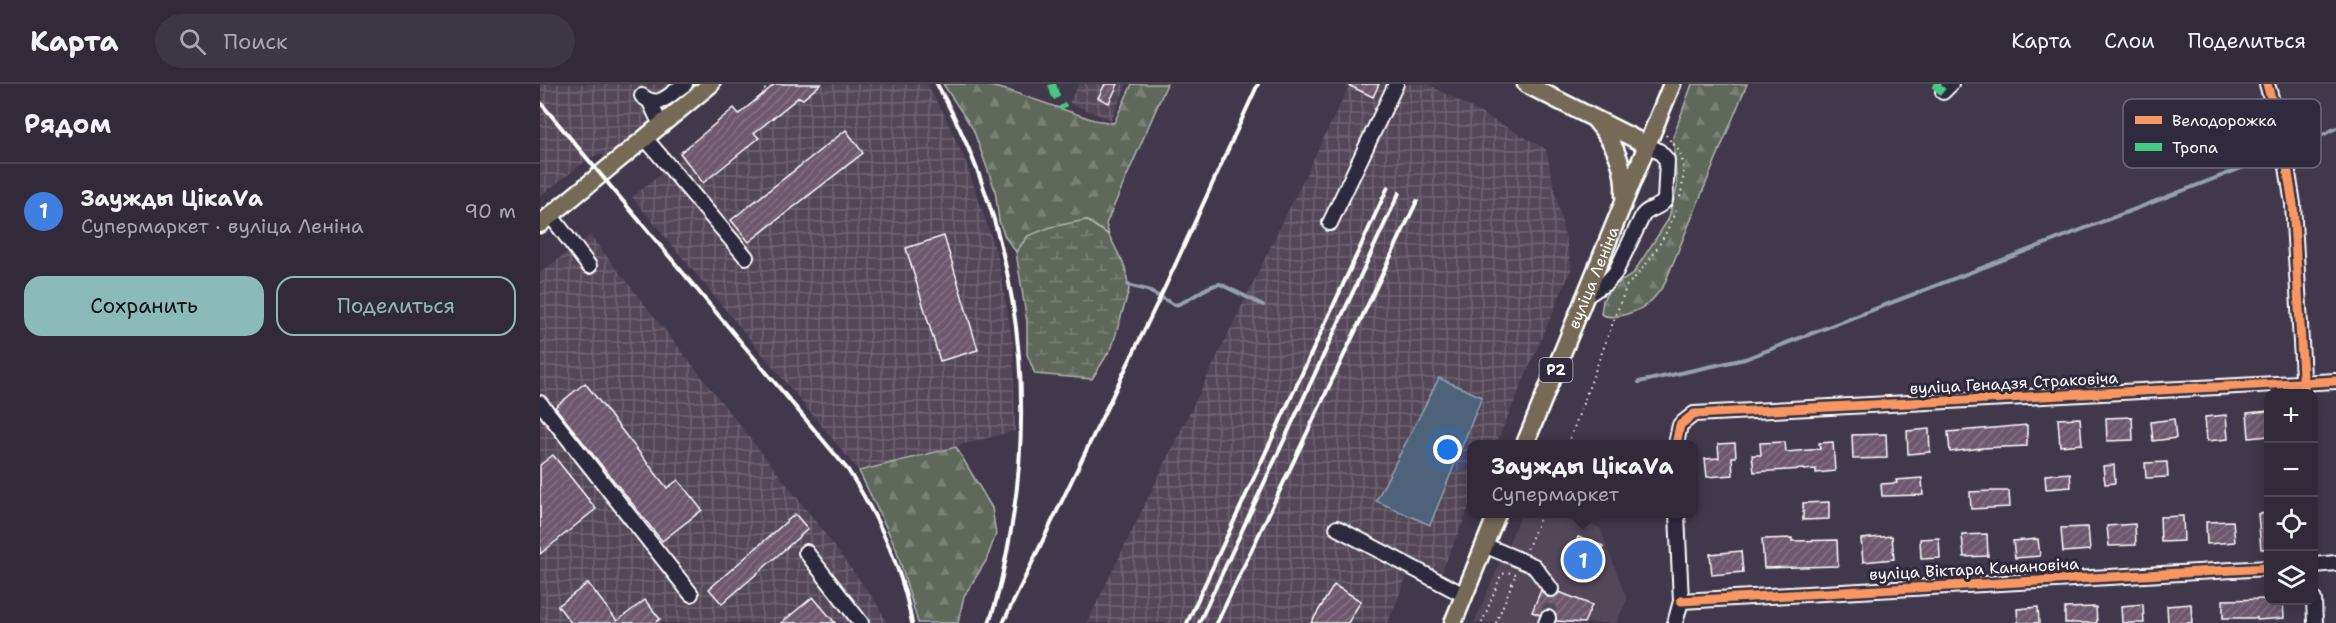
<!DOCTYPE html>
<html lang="ru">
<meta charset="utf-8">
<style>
body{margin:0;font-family:"Shantell Sans",sans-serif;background:#3d3644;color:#f1f3f6}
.controls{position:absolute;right:18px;bottom:18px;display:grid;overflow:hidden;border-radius:12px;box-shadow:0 3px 15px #0003}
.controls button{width:54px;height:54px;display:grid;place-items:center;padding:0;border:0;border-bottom:2px solid #4d4653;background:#322a39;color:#f1f3f6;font:30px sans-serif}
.you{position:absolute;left:908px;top:366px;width:21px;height:21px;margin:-15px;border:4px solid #fff;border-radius:50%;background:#1a73e8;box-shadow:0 0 0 9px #1a73e833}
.badge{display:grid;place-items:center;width:39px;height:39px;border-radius:50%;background:#8bbbb9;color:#fff;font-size:20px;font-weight:700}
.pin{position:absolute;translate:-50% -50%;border:3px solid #fff;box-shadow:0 2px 6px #0006}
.popup{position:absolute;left:927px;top:356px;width:231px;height:78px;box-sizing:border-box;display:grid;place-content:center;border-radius:12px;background:#322a39;filter:drop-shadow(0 2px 4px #0005);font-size:20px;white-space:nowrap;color:#a8a7ae}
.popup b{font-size:22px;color:#f1f3f6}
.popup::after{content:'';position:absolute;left:50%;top:100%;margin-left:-12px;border:12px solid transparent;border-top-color:#322a39}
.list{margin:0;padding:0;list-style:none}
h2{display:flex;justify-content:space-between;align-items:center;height:78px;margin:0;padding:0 24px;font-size:26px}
h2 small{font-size:20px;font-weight:400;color:#a8a7ae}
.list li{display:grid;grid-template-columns:39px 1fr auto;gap:18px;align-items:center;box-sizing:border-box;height:96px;padding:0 24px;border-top:2px solid #4d4653}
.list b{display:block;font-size:22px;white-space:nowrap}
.list p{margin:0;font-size:20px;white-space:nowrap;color:#a8a7ae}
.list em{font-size:20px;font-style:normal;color:#a8a7ae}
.actions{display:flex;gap:12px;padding:18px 24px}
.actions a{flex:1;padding:14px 0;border:2px solid #8bbbb9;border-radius:18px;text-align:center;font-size:21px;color:#8bbbb9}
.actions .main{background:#8bbbb9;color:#111}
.icon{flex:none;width:33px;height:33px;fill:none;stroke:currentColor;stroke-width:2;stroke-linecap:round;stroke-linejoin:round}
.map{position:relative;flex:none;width:1796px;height:539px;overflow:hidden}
header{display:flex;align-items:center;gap:36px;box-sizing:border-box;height:84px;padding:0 30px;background:#322a39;border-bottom:2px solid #4d4653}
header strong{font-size:28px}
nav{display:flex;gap:33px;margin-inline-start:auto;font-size:21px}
.search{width:420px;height:54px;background:#3d3644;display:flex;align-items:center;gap:15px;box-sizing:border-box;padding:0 21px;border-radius:33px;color:#a8a7ae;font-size:22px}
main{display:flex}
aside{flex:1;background:#322a39}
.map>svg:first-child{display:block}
.built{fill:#534659}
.industrial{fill:url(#industrial-grid)}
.forest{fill:url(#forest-firs);stroke:#b0b4ad;stroke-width:1.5}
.wetland{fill:url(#wetland-marsh);stroke:#b0b4ad;stroke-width:1.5}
.water{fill:#4e637a;stroke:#95a1af;stroke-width:1.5}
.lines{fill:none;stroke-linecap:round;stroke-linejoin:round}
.stream{stroke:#95a1af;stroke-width:4}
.building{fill:url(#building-hatch);stroke:#fff;stroke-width:1.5}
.minor-tunnel{stroke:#554c5e;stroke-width:14;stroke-dasharray:14 7;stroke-linecap:butt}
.minor-casing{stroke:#fff;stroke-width:18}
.major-casing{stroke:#fff;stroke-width:21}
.path{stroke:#fff;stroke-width:2;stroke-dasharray:1.5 4.5;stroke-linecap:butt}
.minor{stroke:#2f2a3d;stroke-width:14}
.major{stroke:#746b55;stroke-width:16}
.rail{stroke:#fff;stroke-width:4}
.quiet{stroke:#46c982;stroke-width:8;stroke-dasharray:15 8;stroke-linecap:butt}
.cycleway-casing{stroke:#2f2a3d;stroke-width:13}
.cycleway{stroke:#f99763;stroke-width:9}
.labels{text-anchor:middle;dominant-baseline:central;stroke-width:6;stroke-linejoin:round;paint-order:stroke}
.shield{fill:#2f2a3d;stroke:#c1bfc5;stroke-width:1.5}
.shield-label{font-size:15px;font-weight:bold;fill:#fff}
.street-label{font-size:16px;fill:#fff;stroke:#2f2a3d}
.key{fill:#2f2a3d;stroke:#6d6a77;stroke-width:1.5}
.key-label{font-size:16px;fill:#fff}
</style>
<header>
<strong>Карта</strong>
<div class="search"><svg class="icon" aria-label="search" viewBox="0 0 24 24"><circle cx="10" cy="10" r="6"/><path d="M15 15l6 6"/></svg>Поиск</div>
<nav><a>Карта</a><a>Слои</a><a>Поделиться</a></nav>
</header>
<main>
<aside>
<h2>Рядом<small></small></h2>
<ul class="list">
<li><span class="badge" style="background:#3f7fe0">1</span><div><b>Заужды ЦікаVа</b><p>Супермаркет · вуліца Леніна</p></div><em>90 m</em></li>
</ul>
<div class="actions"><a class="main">Сохранить</a><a>Поделиться</a></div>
</aside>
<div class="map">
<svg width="1796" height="539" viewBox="0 0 1796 539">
<defs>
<pattern id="industrial-grid" width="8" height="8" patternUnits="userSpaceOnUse" patternTransform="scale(1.5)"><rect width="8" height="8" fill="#534659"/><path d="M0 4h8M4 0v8" fill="none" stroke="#6d6272"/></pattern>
<pattern id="forest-firs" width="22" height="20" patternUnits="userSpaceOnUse" patternTransform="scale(1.5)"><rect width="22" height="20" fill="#61685b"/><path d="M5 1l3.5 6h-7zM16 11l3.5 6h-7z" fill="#797f74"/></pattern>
<pattern id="wetland-marsh" width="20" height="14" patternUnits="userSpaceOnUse" patternTransform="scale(1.5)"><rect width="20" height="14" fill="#61685b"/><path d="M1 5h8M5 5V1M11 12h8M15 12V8" fill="none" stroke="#797f74"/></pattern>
<pattern id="building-hatch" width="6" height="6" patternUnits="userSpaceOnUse" patternTransform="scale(1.5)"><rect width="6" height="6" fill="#6d586e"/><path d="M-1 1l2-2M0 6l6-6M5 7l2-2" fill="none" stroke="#837184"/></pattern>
</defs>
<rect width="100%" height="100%" fill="#42384c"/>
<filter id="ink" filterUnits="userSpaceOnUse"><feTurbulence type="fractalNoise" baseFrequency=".0167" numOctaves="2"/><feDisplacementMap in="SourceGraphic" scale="12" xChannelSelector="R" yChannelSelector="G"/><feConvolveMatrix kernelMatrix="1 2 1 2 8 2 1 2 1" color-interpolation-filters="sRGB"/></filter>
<g filter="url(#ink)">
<polygon class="built" points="981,430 1025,430 1060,444 1087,516 1076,539 934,539"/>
<g class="industrial">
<polygon points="0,0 132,0 130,2 140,15 66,74 60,70 50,74 0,112"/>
<polygon points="235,0 387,0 404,30 426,78 458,174 473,259 475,347 319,387 92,113 142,73 140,69 194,24 199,30"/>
<polygon points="539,0 587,0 571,36 529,19"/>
<polygon points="810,0 888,0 1006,65 1032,184 956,360 932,360 932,417 902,487 894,483 887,501 867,492 848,539 547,539"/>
<polygon points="50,151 277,439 336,518 347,539 0,539 0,189"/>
</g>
<g class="forest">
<polygon points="403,0 440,0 467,6 554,36 574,39 592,0 627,0 566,140 569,151 546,136 488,152 476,168 465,153 459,137 455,106 433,45"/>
<path d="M1152,0H1207L1124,201C1120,206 1116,212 1111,217C1100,227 1074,238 1061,230L1063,216L1070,204L1092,191L1128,136L1137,103L1133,53Z"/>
<polygon points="416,363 452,424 456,450 446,477 424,512 418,539 378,539 356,464 319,387"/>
</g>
<polygon class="wetland" points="546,136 569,151 585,183 589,206 572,263 552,295 495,290 487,270 487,238 476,168 488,152 511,143"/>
<polygon class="water" points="899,294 942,313 890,441 836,417"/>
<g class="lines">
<g class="stream">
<polyline points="1761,62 1796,44"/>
<path d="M588,201L607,206L635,221C652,217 663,202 680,200L723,221"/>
<polyline points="1099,298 1205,275 1720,77"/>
</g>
</g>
<g class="building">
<polygon points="235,0 281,0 263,15 259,13 214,49 219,54 163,99 140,69 194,24 199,30"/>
<polygon points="565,0 578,0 569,19 558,14"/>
<polygon points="806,0 839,0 833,13"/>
<polygon points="306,46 323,69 209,158 191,136"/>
<polygon points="404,152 438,266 400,277 366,164"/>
<polygon points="45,299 127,404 138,396 162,426 122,457 15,323"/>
<polygon points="1728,327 1728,352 1709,354 1707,329"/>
<polygon points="1686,331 1688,355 1667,357 1665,333"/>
<polygon points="1592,333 1593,356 1567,357 1566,334"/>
<polygon points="1540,334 1542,360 1520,362 1518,335"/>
<polygon points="1634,335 1636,354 1613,357 1611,338"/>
<polygon points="1487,341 1487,362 1442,364 1410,368 1408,348"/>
<polygon points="1389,345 1390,368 1368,370 1367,347"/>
<polygon points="1346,350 1347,374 1313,375 1312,351"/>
<polygon points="1245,358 1246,368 1280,365 1279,359 1293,358 1295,387 1276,389 1276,385 1264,386 1264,385 1214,388 1212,371 1221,371 1220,359"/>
<polygon points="1195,359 1196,373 1192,373 1193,391 1167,393 1165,375 1179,374 1178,360"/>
<polygon points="13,371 56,425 0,470 0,381"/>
<polygon points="1627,378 1628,393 1606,394 1605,379"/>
<polygon points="1574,381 1575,399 1565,400 1563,382"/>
<polygon points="1530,389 1531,403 1506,405 1505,391"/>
<polygon points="1382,394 1383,411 1342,412 1341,400 1357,399 1356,396"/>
<polygon points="1451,407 1469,407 1470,423 1431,425 1430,408"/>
<polygon points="1289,418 1289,435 1263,436 1263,419"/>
<polygon points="1728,429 1728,465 1721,465 1718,430"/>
<polygon points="255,430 268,445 182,520 169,505"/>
<polygon points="1643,432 1644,457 1621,458 1620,433"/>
<polygon points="1693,437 1695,458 1667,460 1666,438"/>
<polygon points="1595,440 1596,461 1569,462 1567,442"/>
<polygon points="1548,443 1550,466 1523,468 1521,444"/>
<polygon points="1447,450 1448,472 1424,473 1422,451"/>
<polygon points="1352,452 1354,475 1323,478 1321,455"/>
<polygon points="1038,453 1063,462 1051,495 1026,486"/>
<polygon points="1252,454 1252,457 1297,456 1298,482 1224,484 1222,455"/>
<polygon points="1399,454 1400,474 1381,475 1380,455"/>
<polygon points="1498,455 1500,472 1475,474 1473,457"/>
<polygon points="1201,467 1203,488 1172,491 1170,470"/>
<polygon points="48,499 77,537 105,516 120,535 115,539 31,539 18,522"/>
<polygon points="794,501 821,517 808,539 771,539"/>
<polygon points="1001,506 1008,513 1016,513 1019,508 1052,521 1044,539 1016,537 1015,529 1011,525 1003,527 1000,531 992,528"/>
<polygon points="273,513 295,539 241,539"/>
<polygon points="1728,515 1743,516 1744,534 1717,536 1717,534 1683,534 1683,516"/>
<polygon points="1603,520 1604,539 1582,539 1581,522"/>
<polygon points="1651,520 1652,539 1628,539 1627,522"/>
<polygon points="1498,523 1499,539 1478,539 1477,525"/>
<polygon points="1556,523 1557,539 1525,539 1525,524"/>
</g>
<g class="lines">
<polyline class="minor-tunnel" points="1008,534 1011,505"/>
<defs>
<g id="minor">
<polyline points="1727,0 1742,52 1753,120 1764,310"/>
<polyline points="1403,8 1411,0"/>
<path d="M102,12C120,26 129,10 145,0"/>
<polyline points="110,18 117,33 123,39"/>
<polyline points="105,54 206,173"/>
<polyline points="11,132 49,182"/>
<polyline points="790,139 856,0"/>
<path d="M1046,212L1066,199L1075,189L1103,131C1110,123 1119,125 1125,116L1127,76L1119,67L1107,61"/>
<polyline points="0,319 151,510"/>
<polyline points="1136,360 1140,341 1154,330 1796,297"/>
<polyline points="797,444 924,511"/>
<polyline points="944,461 994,482 1011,505"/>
<polyline points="266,468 321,539"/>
<polyline points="1774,481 1796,479"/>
<polyline points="1774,516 1775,539"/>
<polyline points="1141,517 1728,484"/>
<polyline points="1006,539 1008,534"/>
<polyline points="1135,539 1141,517 1137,430"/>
</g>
<g id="major">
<polyline points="986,0 1107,61"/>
<path d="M1056,37C1074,58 1086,84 1084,112"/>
<polyline points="0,140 171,0"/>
<path id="s1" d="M985,360L1132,0"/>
<polyline points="913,539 957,430"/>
</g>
</defs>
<use href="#minor" class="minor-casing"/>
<use href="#major" class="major-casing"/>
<g class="path">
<polyline points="221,0 226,7"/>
<path d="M1126,51C1129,56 1134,60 1138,66C1147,79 1143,103 1139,117"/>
<path d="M1028,360L1087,201C1108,183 1128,149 1137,123"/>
<polyline points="987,465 1002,430"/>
<polyline points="942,539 961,491 967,488 976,490"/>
<polyline points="956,539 975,492"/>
</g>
<use href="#minor" class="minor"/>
<use href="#major" class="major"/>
<g class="rail">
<path d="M397,0C473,136 497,293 471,446C465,478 460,509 449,539"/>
<path d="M0,18L308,386C339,434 362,483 372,539"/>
<polyline points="463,539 626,201 718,0"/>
<polyline points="647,539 848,103"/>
<polyline points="659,539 859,109"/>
<polyline points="677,539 877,117"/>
</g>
<g class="quiet">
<polyline points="512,0 515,10 524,24"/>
<polyline points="1394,0 1403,8"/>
</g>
<defs>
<g id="cycleway">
<polyline points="1727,0 1742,52 1753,120 1764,310"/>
<polyline points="1136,360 1140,341 1154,330 1796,297"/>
<polyline points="1141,517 1728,484"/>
</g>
</defs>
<use href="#cycleway" class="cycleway-casing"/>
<use href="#cycleway" class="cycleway"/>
</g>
</g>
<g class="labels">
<rect class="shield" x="999.5" y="274" width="33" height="24" rx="4.5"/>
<g class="shield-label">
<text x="1016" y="286">Р2</text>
</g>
<g class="street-label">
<text stroke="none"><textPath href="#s1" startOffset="180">вуліца Леніна</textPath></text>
<text transform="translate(1474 299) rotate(-3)">вуліца Генадзя Страковіча</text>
<text transform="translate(1434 485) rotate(-3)">вуліца Віктара Канановіча</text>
</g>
</g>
<rect x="1583" y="15" width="198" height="69" rx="9" class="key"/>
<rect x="1595" y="32" width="27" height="8" fill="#f99763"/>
<rect x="1595" y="59" width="27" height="8" fill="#46c982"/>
<g class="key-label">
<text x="1632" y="42">Велодорожка</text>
<text x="1632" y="69">Тропа</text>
</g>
</svg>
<div class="controls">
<button>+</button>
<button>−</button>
<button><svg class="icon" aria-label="locate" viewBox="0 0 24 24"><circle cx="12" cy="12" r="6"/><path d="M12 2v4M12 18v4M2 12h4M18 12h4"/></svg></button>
<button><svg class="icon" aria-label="layers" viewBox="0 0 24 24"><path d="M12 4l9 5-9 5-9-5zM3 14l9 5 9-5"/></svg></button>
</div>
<div class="you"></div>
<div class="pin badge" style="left:1043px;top:476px;background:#3f7fe0">1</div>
<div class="popup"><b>Заужды ЦікаVа</b>Супермаркет</div>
</div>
</main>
